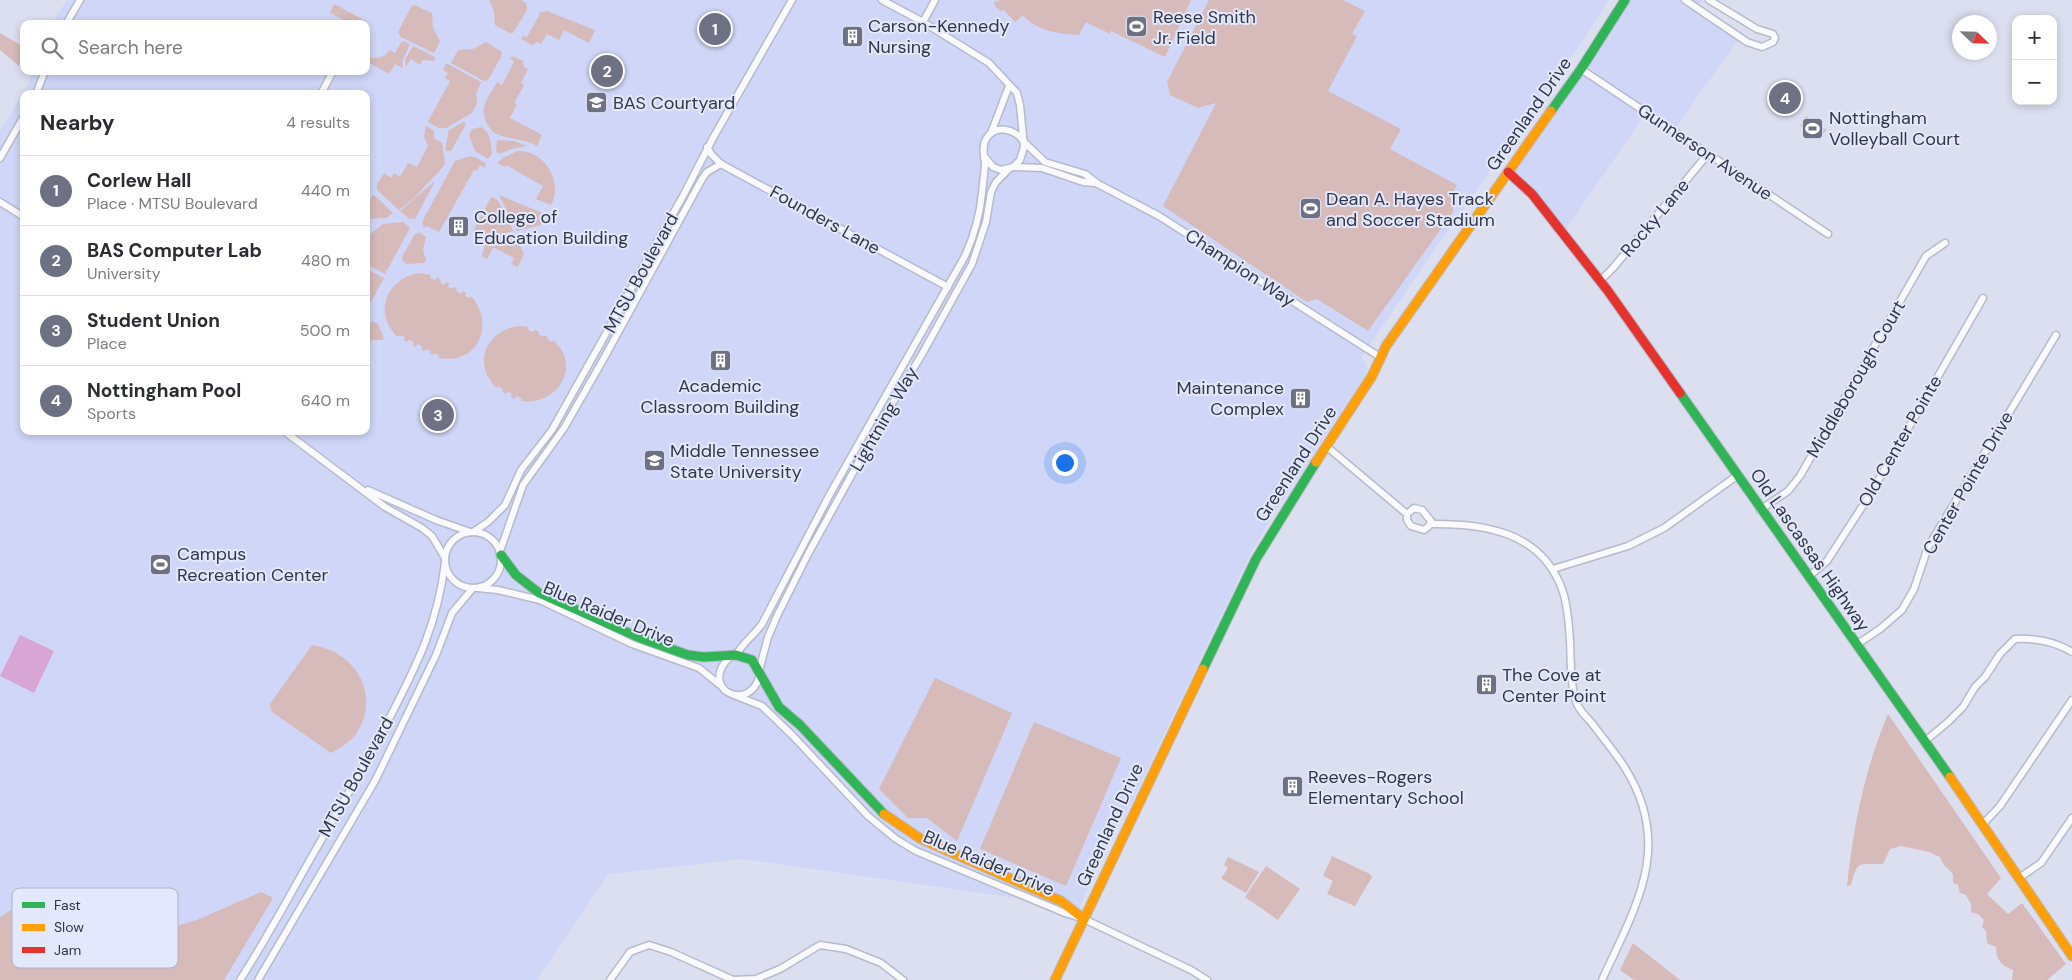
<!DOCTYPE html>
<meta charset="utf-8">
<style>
body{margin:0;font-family:"DM Sans",sans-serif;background:#f2f2f3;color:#2b2b33}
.controls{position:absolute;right:15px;top:15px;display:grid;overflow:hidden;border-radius:10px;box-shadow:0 2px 8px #0003}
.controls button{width:45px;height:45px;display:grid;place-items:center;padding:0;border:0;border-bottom:1px solid #e1e1e2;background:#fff;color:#2b2b33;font:25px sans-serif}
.compass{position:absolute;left:1952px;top:15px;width:45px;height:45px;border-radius:50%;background:#fff;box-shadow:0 2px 8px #0003;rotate:113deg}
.you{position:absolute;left:1064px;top:462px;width:18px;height:18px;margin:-12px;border:4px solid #fff;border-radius:50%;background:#1a73e8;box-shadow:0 0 0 8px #1a73e833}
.badge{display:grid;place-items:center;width:32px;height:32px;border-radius:50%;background:#6d7183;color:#fff;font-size:16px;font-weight:700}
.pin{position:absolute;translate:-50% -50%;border:2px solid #fff;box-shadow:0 1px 5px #0006}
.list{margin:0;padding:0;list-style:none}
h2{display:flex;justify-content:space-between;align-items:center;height:65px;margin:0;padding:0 20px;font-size:21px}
h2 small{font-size:16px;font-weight:400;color:#7c7c81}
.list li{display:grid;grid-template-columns:32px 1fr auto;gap:15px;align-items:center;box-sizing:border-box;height:70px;padding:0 20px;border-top:1px solid #e1e1e2}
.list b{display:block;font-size:19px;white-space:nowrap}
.list p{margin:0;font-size:16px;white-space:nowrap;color:#7c7c81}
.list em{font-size:16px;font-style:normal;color:#7c7c81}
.icon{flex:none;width:28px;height:28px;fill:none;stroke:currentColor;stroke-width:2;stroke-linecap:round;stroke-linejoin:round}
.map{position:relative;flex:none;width:2072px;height:980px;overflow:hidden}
.search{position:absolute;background:#fff;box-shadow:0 2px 8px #0003;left:20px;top:20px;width:350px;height:55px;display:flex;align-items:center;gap:12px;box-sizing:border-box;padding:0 18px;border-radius:10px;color:#7c7c81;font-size:19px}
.panel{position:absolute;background:#fff;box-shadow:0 2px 8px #0003;left:20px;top:90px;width:350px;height:345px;border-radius:10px}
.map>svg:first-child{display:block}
.built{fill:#cfd6f7;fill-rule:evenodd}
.green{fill:#d7baba}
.water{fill:#d8a6d4}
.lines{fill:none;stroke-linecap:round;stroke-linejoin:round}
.street-casing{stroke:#b6bacb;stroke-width:9}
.fast-casing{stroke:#b6bacb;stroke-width:11}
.slow-casing{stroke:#b6bacb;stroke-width:11}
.jam-casing{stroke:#b6bacb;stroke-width:11}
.street{stroke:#fafafd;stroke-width:6}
.fast{stroke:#30b455;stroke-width:9}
.slow{stroke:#ff9f0a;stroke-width:9}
.jam{stroke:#e5322d;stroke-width:9}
.labels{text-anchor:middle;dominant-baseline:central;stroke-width:4;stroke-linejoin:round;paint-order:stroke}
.poi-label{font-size:18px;fill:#323649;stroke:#e3e8fc;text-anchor:start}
.street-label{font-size:18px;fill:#323649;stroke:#e3e8fc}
.key{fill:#e3e8fc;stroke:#aeb3c6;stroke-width:1}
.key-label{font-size:14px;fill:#323649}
</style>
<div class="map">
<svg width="2072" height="980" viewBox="0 0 2072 980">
<rect width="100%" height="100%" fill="#dbdff0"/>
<g class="built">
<path d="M67,0H1609L1577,49L1502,149L1482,183L1429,257L1361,358L1367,364L1366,374L1273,515L1252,551L1130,805L1107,844L1080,907L743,859L608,874L537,980H0V131L27,87L33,71H366V24H51ZM24,94H366V431H24Z"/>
<polygon points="1625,0 1703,0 1698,8 1740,37 1673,131 1646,113 1563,233 1508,172"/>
</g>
<g class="green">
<polygon points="489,0 521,0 526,3 527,10 513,33 510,33 495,25 494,11"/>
<path d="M1000,0H1191L1165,57L1111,31L1110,34L1086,22L1079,35C1058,33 1037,32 1023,15L1015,22L1004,10L1000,11L998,8H996L994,2Z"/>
<polygon points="1209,0 1343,0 1365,11 1352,34 1357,36 1328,91 1401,129 1390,149 1457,185 1450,197 1453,200 1453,212 1368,331 1317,299 1307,302 1163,206 1216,103 1198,108 1170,95 1167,82"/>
<polygon points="334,4 366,21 365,24 351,24 330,13"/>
<polygon points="414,5 432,13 433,28 440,41 434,53 401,37 398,32 411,7"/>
<polygon points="547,11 595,30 589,43 564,30 559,40 547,34 541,44 537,42 532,45 521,39 523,36 527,37 540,14 538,13"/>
<polygon points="0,33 24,47 24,67 19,66 0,50"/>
<path d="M402,41L410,44L402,62L403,68L395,64L389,74L368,62L366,64V56C376,60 384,58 390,50L395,53Z"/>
<polygon points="486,42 502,52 501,57 488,80 484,81 451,63 458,50 473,49"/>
<polygon points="413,46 435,57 434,61 423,60 420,65 411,59 406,67 405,60"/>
<path d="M513,56L523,61L524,67L528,69L521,83L524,85L514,103L517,104L510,118L542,135L537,146C524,139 513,140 499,135C489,132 482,117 484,107C486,99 493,90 497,82L502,85L514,62L510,58Z"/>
<polygon points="446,63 481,82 476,94 477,103 472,113 446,128 439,128 428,122 450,81 445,78 448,73 443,70"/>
<polygon points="1806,116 1826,130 1819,140 1800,126"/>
<path d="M463,122L466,124L451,151H446C445,142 449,137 448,131Z"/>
<polygon points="426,126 434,131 434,138 442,143 445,163 442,168 414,198 399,210 377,190 377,184 384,173 391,178 394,173 400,177 408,163 417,167 428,146 424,136"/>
<path d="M481,127C491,133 491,144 492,154L488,159L475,151L469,135L472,129Z"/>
<polygon points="497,140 514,141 527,146 511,149 499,154 496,151"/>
<path d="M517,151C544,149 564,182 551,205L536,199L543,186L506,165L505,167L497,163L503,158Z"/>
<polygon points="470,156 477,158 486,164 485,168 480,165 477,171 474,170 439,232 427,226 424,228 422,222 455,161"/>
<polygon points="435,181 415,219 408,218 400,211"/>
<polygon points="373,195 375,196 393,213 387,218 366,219 366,204"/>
<polygon points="499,195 545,214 541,225 517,231"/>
<polygon points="491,197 498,200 513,231 479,240 473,231"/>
<polygon points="403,222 410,228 385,274 366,264 366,237 383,224"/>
<polygon points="420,233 426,237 423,249 426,261 423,263 406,264 402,259 403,255 415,234"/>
<polygon points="514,236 524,253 518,267 511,264 514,258 493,247 487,259 482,256 485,243"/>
<polygon points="366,269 384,278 366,311"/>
<path d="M419,273L431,275L430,278L436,280L437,277L441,279L440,282L444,285L446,282L449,284L448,287L453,289L454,287L457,288L456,291L461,294L463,291L466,293L465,296L470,298L471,296C496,325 478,365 439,358V355L434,353L433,355L430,354L431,351L426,349L424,351L421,349L423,347L418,344L415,347L413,345L414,342L409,340L407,342L404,340L405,337L400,335L398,337C373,313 386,279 419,273Z"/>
<polygon points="372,321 378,324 384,338 382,340 372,340 366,346 366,328"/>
<path d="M522,326L529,327L528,330L533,332L535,330L539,332L538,334L543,337L544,335L548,337L547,339L552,342L553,340C583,366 557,406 521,401L522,399L516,396L515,399L511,397L512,394L508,391L506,394L502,392L503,389L498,386L497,388C470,363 488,327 522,326Z"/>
<path d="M312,645C355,651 382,695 356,734C350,742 340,748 331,753L272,712L270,704Z"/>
<polygon points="935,678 1012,713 957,841 927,818 908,818 879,789"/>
<path d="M1888,714L2001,878L1987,894L2008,914L2022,903L2066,964L2047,980H2012L2013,970C2001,965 1996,960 1996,947L1987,943L1986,931L1982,927L1984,920L1978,914L1971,912V904L1966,895L1960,893L1958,885L1953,883V874L1944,865L1940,857L1929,852L1901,846L1890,849L1883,864C1859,865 1858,859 1851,885L1847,886C1853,828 1865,768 1888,714Z"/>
<polygon points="1034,722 1121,758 1066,886 980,849"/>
<polygon points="1332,856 1370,874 1372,877 1355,906 1327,894 1333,881 1323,876"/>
<polygon points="1228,857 1259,872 1246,893 1222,879 1222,877 1228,868 1224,865"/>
<polygon points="1266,866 1300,889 1278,920 1245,897"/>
<polygon points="261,892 273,898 224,980 0,980 0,917 36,894 121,933 154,932 197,920"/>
<polygon points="1633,943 1680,980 1634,980 1620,970"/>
</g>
<g class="water">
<polygon points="1782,80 1803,96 1788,116 1767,100"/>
<polygon points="20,635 54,651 34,693 0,676"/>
</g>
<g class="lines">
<defs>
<g id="street">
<polyline points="882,0 923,22 989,63 1017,93 1020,105 1024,147 1020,160 1013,167 1001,170 993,167 984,156"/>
<polyline points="1685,0 1747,42 1762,47 1773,42 1775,38 1773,34 1757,29 1709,0"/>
<polyline points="923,22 935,0"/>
<polyline points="66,24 80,0"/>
<polyline points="1581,69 1828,234"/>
<polyline points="36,94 45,71"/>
<polyline points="321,94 333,71"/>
<polyline points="991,133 1009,86"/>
<polyline points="1023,141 1045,162 1085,174 1098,184 1159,216 1380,357"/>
<polyline points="707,147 711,154 721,164 948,287"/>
<polyline points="0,158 24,116"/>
<polyline points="1013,167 1042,168 1083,182 1095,183"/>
<polyline points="0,202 24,217"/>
<polyline points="1600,281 1613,268 1708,154"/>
<polyline points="284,431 385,507 422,528 432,536 445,558"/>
<polyline points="1326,446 1407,514 1407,520 1411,526 1424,530 1429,526 1431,521 1422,510 1414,508 1407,514"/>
<polyline points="368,490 436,520 470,532"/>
<polyline points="1760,510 1788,491 1800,476 1926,256 1945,243"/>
<path d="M1430,524C1485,523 1543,532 1563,592C1568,607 1569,626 1570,641C1571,659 1570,688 1577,704C1580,711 1586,717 1591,722C1602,737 1615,752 1625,768C1674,846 1636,906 1602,980"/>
<circle cx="473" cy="560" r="28"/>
<polyline points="473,532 488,522 505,505 521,470 552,430 683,196 713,138 792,0"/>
<polyline points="500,551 523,485 564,428 603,360 702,179 707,172 721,164"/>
<polyline points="1553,569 1628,546 1664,528 1738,475"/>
<polyline points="1808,577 1827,561 1871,493 1983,298"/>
<polyline points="478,588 498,590 540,600 632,644 699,668 720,685"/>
<polyline points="1856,645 1880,629 1902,610 1914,589 1928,547 2056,335"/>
<path d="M736,655C743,643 754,635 762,624L830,494L965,256C974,236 980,215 982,193C983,184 984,174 985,166C985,157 981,147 986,139C995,124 1013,129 1022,139"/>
<path d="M731,656C696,687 749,716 760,675"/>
<polyline points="759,671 768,637 778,614 808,554 878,427 921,356 972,264 986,222 991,192 996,182 1009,169"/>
<polyline points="734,695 762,706 793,736 868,816 896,839 916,851 1065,913 1084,919 1191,970 1207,980"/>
<path d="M1924,742L1948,722L1963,707L1975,687L1985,677L2000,654L2015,639C2036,638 2054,641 2072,652"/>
<polyline points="1983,824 2000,806 2072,700"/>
<polyline points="2019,878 2041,863 2072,818"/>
<path d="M240,980C271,932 297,881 326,832C348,794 369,757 389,719C417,665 438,623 445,562"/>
<polyline points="258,980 375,781 436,655 452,613 473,588"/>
<polyline points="610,980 630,952 649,945 671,952 733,980 756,979 780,969 820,945 846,949 881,963 903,980"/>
</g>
<g id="fast">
<polyline points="1551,111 1581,69 1625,0"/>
<polyline points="1680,393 1950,777"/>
<polyline points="501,555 516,575 539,593 640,638 688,655 704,657 736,655 752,660 779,707 800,725 884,814"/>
<polyline points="1203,669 1256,559 1316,462"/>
</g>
<g id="slow">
<polyline points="1316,462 1372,376 1386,346 1551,111"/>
<polyline points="1950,777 2072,956"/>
<polyline points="884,814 921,839 1061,901 1084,919"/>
<polyline points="1055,980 1203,669"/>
</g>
<polyline id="jam" points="1508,172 1532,194 1608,291 1680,393"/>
</defs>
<use href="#street" class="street-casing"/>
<use href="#fast" class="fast-casing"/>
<use href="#slow" class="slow-casing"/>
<use href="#jam" class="jam-casing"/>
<use href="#street" class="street"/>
<use href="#fast" class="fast"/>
<use href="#slow" class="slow"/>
<use href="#jam" class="jam"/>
</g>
<defs>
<symbol id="stadium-square" viewBox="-11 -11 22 22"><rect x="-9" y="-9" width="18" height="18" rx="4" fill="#6d7183" stroke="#e3e8fc"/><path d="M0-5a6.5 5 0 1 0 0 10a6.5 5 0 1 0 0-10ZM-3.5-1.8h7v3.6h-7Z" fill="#fff"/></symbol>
<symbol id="building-square" viewBox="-11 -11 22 22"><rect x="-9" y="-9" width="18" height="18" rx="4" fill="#6d7183" stroke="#e3e8fc"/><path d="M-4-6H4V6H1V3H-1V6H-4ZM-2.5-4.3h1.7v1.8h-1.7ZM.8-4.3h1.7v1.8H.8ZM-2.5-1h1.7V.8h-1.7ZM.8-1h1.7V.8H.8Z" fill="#fff"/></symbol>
<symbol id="university-square" viewBox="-11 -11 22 22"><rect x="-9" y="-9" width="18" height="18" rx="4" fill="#6d7183" stroke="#e3e8fc"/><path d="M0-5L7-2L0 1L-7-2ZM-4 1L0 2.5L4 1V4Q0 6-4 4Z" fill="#fff"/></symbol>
</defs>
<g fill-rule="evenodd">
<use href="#stadium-square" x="1124" y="14" width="25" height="25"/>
<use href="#building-square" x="840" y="24" width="25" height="25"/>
<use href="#university-square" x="584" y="90" width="25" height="25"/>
<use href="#stadium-square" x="1800" y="116" width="25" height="25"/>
<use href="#stadium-square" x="1298" y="196" width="25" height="25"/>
<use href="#building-square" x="446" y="214" width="25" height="25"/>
<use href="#building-square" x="708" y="348" width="25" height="25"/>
<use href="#building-square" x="1288" y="386" width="25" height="25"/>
<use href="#university-square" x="642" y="448" width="25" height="25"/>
<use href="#stadium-square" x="148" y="552" width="25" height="25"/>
<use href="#building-square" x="1474" y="672" width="25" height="25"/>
<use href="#building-square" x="1280" y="774" width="25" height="25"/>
</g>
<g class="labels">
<g class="poi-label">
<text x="1153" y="17">Reese Smith<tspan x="1153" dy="21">Jr. Field</tspan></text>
<text x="868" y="26">Carson-Kennedy<tspan x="868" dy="21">Nursing</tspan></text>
<text x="613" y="103">BAS Courtyard</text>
<text x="1829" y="118">Nottingham<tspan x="1829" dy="21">Volleyball Court</tspan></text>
<text x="1326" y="199">Dean A. Hayes Track<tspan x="1326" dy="21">and Soccer Stadium</tspan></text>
<text x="474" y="217">College of<tspan x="474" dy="21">Education Building</tspan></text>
<text x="720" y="386" text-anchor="middle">Academic<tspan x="720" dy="21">Classroom Building</tspan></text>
<text x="1284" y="388" text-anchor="end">Maintenance<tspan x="1284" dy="21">Complex</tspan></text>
<text x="670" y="451">Middle Tennessee<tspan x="670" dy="21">State University</tspan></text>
<text x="177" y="554">Campus<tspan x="177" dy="21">Recreation Center</tspan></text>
<text x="1502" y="675">The Cove at<tspan x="1502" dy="21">Center Point</tspan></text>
<text x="1308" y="777">Reeves-Rogers<tspan x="1308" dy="21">Elementary School</tspan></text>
</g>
<g class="street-label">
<text transform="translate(1529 114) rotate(-55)">Greenland Drive</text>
<text transform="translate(1705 152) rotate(34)">Gunnerson Avenue</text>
<text transform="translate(1655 218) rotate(-50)">Rocky Lane</text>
<text transform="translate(825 220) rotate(29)">Founders Lane</text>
<text transform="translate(1240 268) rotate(33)">Champion Way</text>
<text transform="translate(641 273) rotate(-61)">MTSU Boulevard</text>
<text transform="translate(1856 379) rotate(-60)">Middleborough Court</text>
<text transform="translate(884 419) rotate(-60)">Lightning Way</text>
<text transform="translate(1900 441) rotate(-60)">Old Center Pointe</text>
<text transform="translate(1296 464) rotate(-57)">Greenland Drive</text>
<text transform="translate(1968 483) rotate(-60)">Center Pointe Drive</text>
<text transform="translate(1810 550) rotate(55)">Old Lascassas Highway</text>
<text transform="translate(609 614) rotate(23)">Blue Raider Drive</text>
<text transform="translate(356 777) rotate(-61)">MTSU Boulevard</text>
<text transform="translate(1110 825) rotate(-65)">Greenland Drive</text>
<text transform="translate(989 863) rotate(23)">Blue Raider Drive</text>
</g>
</g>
<rect x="12" y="888" width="166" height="80" rx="8" class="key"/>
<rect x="22" y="902" width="23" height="6" fill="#30b455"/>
<rect x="22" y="924" width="23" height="7" fill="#ff9f0a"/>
<rect x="22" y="947" width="23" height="6" fill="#e5322d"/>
<g class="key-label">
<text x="54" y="910">Fast</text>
<text x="54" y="932">Slow</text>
<text x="54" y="955">Jam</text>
</g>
</svg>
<div class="controls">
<button>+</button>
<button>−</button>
</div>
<svg class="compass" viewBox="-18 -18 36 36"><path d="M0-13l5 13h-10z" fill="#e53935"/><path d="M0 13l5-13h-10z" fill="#7c7c81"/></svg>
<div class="you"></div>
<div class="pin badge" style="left:715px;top:29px">1</div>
<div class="pin badge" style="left:607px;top:71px">2</div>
<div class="pin badge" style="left:438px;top:415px">3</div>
<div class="pin badge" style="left:1785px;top:98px">4</div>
<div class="search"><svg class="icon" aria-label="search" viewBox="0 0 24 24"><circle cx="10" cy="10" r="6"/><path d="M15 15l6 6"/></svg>Search here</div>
<section class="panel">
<h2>Nearby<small>4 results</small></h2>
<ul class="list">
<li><span class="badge">1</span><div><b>Corlew Hall</b><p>Place · MTSU Boulevard</p></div><em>440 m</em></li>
<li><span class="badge">2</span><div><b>BAS Computer Lab</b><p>University</p></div><em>480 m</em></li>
<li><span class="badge">3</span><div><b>Student Union</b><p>Place</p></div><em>500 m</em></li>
<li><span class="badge">4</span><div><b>Nottingham Pool</b><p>Sports</p></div><em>640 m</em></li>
</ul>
</section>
</div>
